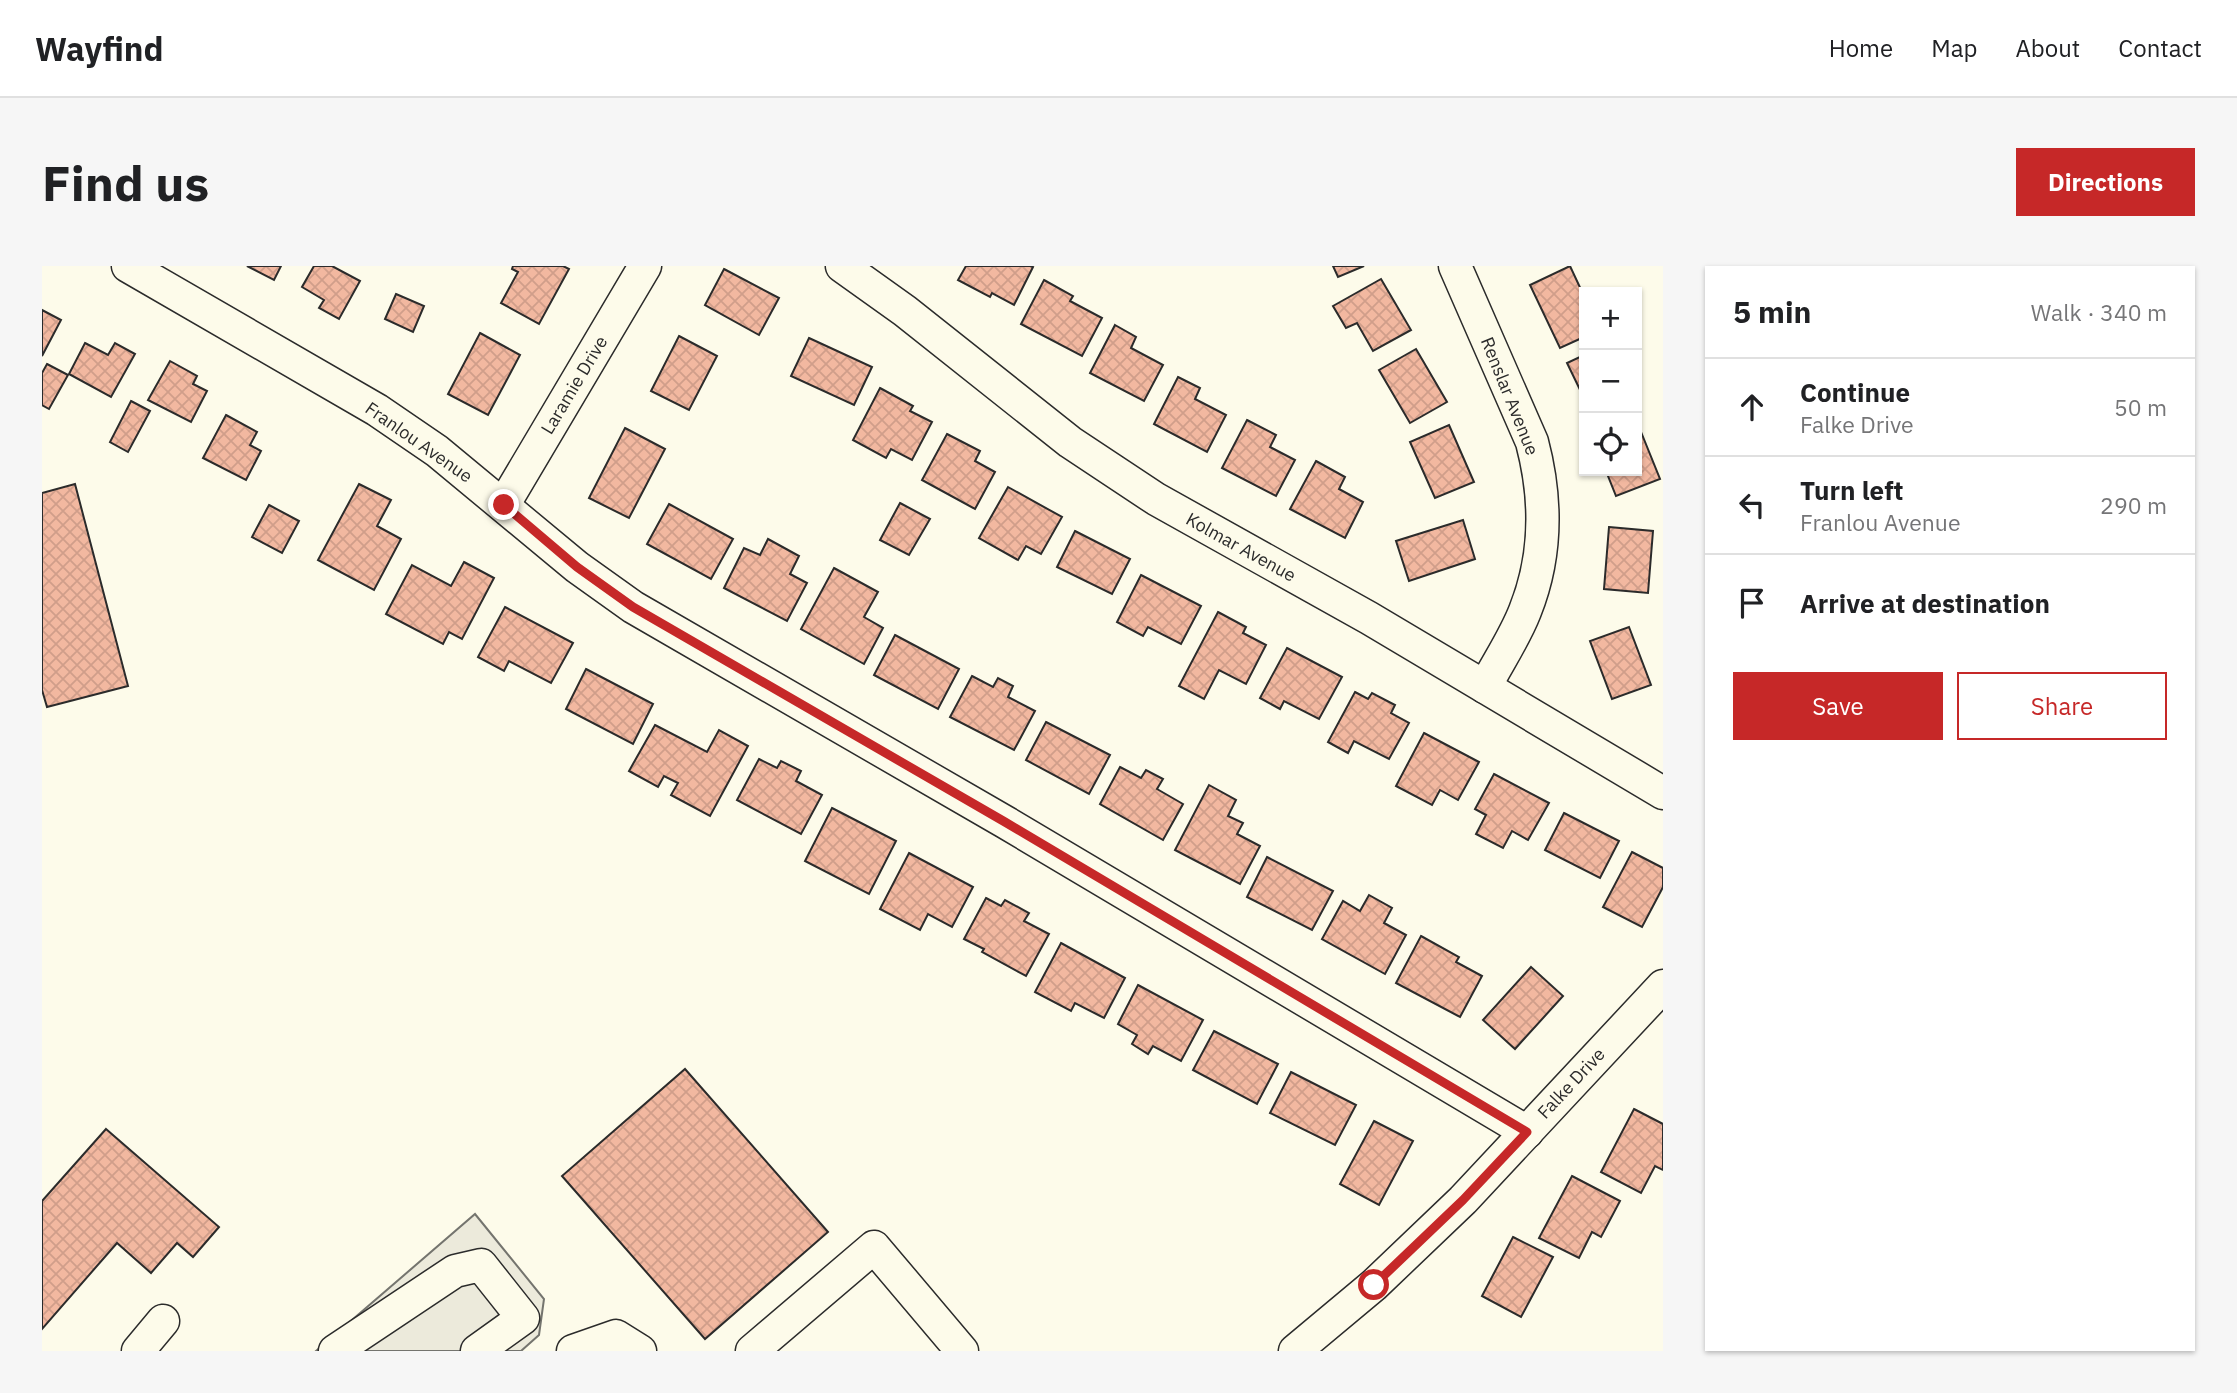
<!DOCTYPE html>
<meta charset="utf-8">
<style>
body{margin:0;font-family:"IBM Plex Sans",sans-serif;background:#f6f6f6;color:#202124}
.controls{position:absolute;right:21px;top:21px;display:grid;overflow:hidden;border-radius:0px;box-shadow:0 2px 5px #0004}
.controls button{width:63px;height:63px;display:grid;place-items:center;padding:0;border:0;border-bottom:2px solid #e0e0e0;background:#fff;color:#202124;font:35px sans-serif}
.stop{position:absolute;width:21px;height:21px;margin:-16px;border:5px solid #c62828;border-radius:50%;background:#fff}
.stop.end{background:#c62828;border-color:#fff;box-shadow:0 2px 7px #0008}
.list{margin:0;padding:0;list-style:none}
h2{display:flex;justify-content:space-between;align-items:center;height:91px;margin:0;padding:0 28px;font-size:30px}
h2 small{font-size:23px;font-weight:400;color:#757577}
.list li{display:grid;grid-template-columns:46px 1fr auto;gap:21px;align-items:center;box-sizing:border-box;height:98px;padding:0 28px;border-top:2px solid #e0e0e0}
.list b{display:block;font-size:26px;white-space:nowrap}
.list p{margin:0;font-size:23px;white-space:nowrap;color:#757577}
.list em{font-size:23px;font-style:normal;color:#757577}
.actions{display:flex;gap:14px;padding:21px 28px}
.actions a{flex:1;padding:16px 0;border:2px solid #c62828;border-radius:0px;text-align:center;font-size:24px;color:#c62828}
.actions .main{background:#c62828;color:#fff}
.icon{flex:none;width:38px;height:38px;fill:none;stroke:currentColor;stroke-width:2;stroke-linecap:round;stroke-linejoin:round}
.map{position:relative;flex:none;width:1621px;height:1085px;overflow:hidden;border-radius:0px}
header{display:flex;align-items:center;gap:42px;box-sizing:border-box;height:98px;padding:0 35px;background:#fff;border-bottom:2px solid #e0e0e0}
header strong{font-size:33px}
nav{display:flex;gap:38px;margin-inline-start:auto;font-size:24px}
.intro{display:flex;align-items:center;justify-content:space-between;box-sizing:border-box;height:168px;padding:0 42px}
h1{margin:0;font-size:49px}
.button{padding:18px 32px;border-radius:0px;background:#c62828;color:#fff;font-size:24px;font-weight:700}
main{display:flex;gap:42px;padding:0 42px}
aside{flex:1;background:#fff;border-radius:0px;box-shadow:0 2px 5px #0004}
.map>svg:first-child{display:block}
.parking{fill:#eceadb;stroke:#74746e;stroke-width:2}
.building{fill:url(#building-cross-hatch);stroke:#2b2b2b;stroke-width:2}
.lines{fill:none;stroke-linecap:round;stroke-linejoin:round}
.minor-casing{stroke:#2b2b2b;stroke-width:35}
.minor{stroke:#fdfbea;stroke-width:32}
.route{stroke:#c62828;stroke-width:9}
.labels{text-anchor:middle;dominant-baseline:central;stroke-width:5;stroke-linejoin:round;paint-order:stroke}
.street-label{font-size:18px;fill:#2b2b2b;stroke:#fdfbea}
</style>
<header>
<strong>Wayfind</strong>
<nav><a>Home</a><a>Map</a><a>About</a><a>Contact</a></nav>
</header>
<div class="intro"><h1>Find us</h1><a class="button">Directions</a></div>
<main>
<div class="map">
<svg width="1621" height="1085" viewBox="0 0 1621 1085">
<defs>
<pattern id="building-cross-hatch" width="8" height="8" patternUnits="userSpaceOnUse" patternTransform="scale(1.75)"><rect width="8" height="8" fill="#f2b8a0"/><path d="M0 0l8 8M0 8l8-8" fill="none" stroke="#d09e8a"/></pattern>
</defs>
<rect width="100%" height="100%" fill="#fdfbea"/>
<polygon class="parking" points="433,948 502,1033 497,1069 479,1085 274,1085"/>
<g class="building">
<polygon points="205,0 239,0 232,14"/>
<polygon points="272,0 290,0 318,15 297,53 277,42 282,34 260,21"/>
<polygon points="471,0 521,0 527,3 497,58 459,37 476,6 470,3"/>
<polygon points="924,0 988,0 991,1 972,39 950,27 948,31 916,14"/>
<polygon points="1291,0 1322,0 1296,11"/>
<polygon points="1528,0 1542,30 1542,71 1518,82 1488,19"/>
<polygon points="682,3 737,32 717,69 663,39"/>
<polygon points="1339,13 1369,64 1331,85 1315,57 1304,62 1291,40"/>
<polygon points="1002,14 1031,30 1028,35 1060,52 1040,90 979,58"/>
<polygon points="354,28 382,40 371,66 343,53"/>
<polygon points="0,44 19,54 0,90"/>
<polygon points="1073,59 1094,71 1089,82 1121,99 1102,135 1048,107"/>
<polygon points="438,67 478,89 446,149 406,128"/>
<polygon points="637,70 675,90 647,144 609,125"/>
<polygon points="767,72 830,101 812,139 749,110"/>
<polygon points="43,77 66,89 73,77 93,88 69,131 27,108"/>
<polygon points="1374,83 1405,136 1368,157 1337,104"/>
<polygon points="1542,89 1542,132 1525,97"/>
<polygon points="128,95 155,110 151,118 165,125 149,156 106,134"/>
<polygon points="5,98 26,109 7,143 0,139 0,107"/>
<polygon points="1136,111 1158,122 1153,133 1184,149 1165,186 1112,158"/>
<polygon points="838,122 871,140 868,145 890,156 870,194 849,183 844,192 811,174"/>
<polygon points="89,135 108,145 86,186 68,176"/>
<polygon points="184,149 215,166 208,179 219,185 204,214 161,192"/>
<polygon points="1205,154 1234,169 1228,181 1253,194 1234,230 1180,202"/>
<polygon points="1595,156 1618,213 1574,230 1564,205 1595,205"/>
<polygon points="1407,159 1432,216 1393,232 1368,176"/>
<polygon points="583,162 623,183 587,252 547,232"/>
<polygon points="905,168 938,185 933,195 953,206 933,243 880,214"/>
<polygon points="1274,195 1303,211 1297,223 1321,236 1303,272 1248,243"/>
<polygon points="33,218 86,420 5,441 0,424 0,227"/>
<polygon points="317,218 349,234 335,260 359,273 332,324 276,294"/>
<polygon points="966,221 1020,251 999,288 984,280 976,294 937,272"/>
<polygon points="858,237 888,253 867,289 838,274"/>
<polygon points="627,238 691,273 669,313 605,278"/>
<polygon points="227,239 257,255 240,287 210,271"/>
<polygon points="1421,254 1433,293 1367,315 1354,275"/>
<polygon points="1567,261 1611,265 1606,327 1562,323"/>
<polygon points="1033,265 1088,293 1070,328 1015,301"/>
<polygon points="726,273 757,290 748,308 765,317 745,355 682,322 702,282 718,289"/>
<polygon points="422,296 452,312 420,373 407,366 401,378 344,348 370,299 409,320"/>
<polygon points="792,302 836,326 822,351 841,362 822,398 759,363"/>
<polygon points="1099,309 1159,340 1139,378 1106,361 1101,370 1075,356"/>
<polygon points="463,341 531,377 509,417 467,395 462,405 436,391"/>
<polygon points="1176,346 1204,361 1201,367 1224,379 1204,418 1177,404 1162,433 1137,420"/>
<polygon points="1587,361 1609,419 1570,433 1548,375"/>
<polygon points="853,369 917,403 896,443 832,409"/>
<polygon points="1245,382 1300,411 1277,453 1242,435 1238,443 1218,432"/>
<polygon points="544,403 611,438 591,478 524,443"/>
<polygon points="930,410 951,421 956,412 971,420 966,431 993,445 972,484 908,451"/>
<polygon points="1313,426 1326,433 1330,427 1353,439 1349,447 1367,457 1347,493 1312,475 1306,487 1286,476"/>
<polygon points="1004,456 1068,489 1047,528 984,494"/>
<polygon points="613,459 665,486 677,464 706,480 668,550 629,529 636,517 622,510 616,521 587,505"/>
<polygon points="1382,467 1437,496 1416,534 1398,524 1390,539 1354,520"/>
<polygon points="717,493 735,502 739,495 759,505 754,515 780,529 759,568 695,534"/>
<polygon points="1078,501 1099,512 1104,504 1121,513 1115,523 1141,538 1121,574 1058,538"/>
<polygon points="1452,508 1507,537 1486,574 1470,565 1461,582 1434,568 1444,549 1433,543"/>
<polygon points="1167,519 1194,534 1186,550 1201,557 1195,568 1218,580 1198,618 1133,584"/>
<polygon points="790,542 854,575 827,628 763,595"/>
<polygon points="1522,547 1577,575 1558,612 1503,584"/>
<polygon points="1590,586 1621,602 1621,621 1600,661 1561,641"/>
<polygon points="867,587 931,621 910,661 886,648 878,664 838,643"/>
<polygon points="1225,591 1291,625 1270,664 1205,631"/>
<polygon points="1327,629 1350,642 1342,657 1364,669 1343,708 1280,673 1301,635 1318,645"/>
<polygon points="944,632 959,640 963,634 987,647 982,655 1007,668 984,710 940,686 942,683 922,673"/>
<polygon points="1379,670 1417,691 1414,696 1440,710 1418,751 1354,717"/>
<polygon points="1019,677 1083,712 1062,752 1033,737 1029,745 993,726"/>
<polygon points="1489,701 1521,730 1473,783 1441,754"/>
<polygon points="1096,719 1161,754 1139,795 1111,780 1106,788 1090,778 1095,769 1076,758"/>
<polygon points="1172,765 1236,798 1215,838 1151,804"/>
<polygon points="643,803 786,966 663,1073 520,910"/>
<polygon points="1249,806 1314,839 1293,879 1228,847"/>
<polygon points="1592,843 1621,858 1621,904 1613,900 1599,927 1559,906"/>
<polygon points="1332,855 1371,875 1337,939 1298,918"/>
<polygon points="64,863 177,961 151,991 135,977 109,1007 75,977 0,1063 0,935"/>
<polygon points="1530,910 1578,935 1559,971 1550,966 1537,992 1497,972"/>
<polygon points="1471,971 1511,991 1479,1051 1440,1030"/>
</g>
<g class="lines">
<defs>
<g id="minor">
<polyline points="86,0 335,144 395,185 535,301 591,341 963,556 1485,866"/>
<polyline points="800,0 863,45 1028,176 1114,233 1327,352 1621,527"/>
<path d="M1413,0L1490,176C1505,233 1505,290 1483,345C1473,371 1456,396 1443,421"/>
<polyline points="462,238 603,0"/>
<polyline points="96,1085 121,1055"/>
<polyline points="293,1085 413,1005 439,999 481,1052 435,1085"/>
<polyline points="531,1085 574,1070 598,1085"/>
<polyline points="710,1085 832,981 920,1085"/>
<polyline points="1253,1085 1332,1019 1421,934 1621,720"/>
</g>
</defs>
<use href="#minor" class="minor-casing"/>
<use href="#minor" class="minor"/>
</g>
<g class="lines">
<polyline class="route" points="462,239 535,301 591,341 963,556 1485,866 1421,934 1332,1019"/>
</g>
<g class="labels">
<g class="street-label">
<text transform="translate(532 119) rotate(-59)">Laramie Drive</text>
<text transform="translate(1468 130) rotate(68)">Renslar Avenue</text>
<text transform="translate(377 176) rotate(35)">Franlou Avenue</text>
<text transform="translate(1199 281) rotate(29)">Kolmar Avenue</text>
<text transform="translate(1529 817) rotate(-47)">Falke Drive</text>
</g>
</g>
</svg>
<div class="controls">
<button>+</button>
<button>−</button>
<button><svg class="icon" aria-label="locate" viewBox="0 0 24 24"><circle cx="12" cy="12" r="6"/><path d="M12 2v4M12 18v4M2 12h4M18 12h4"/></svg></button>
</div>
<div class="stop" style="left:1332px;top:1019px"></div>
<div class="stop end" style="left:462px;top:239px"></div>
</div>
<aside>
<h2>5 min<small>Walk · 340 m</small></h2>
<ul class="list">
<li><svg class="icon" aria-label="ahead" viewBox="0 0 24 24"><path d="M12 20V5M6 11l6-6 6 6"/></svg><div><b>Continue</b><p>Falke Drive</p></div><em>50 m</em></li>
<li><svg class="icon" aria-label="left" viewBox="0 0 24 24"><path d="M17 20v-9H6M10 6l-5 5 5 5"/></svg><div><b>Turn left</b><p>Franlou Avenue</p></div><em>290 m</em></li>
<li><svg class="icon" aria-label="arrive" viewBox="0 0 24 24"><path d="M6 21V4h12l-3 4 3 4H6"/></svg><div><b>Arrive at destination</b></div></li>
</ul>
<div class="actions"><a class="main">Save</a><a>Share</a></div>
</aside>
</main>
